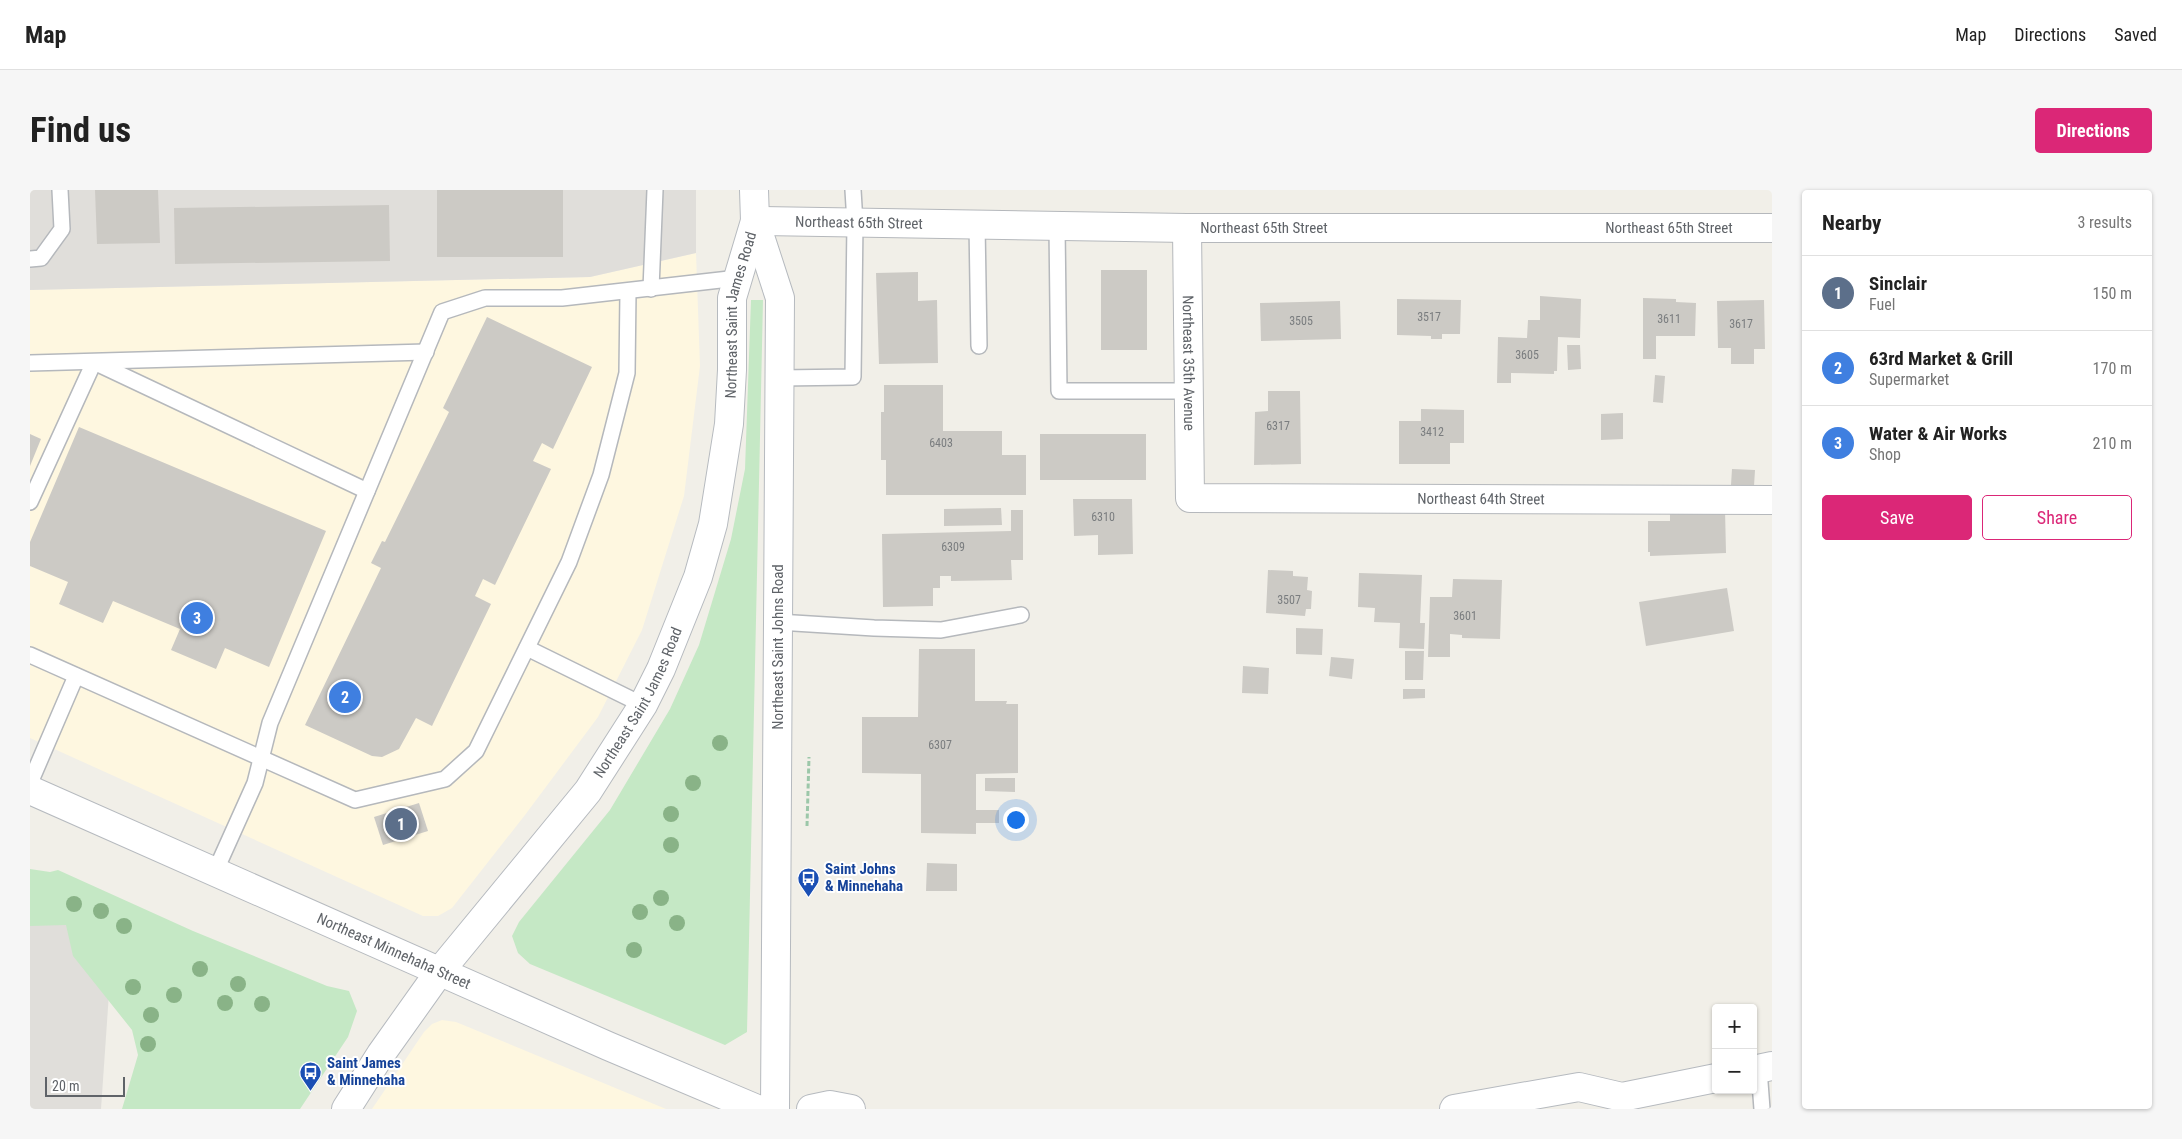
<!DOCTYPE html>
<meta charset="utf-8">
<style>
body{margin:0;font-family:"Roboto Condensed",sans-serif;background:#f6f6f6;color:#222}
.controls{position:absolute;right:15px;bottom:15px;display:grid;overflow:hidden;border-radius:5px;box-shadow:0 1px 4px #0004}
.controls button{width:45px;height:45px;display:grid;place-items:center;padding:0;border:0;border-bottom:1px solid #e0e0e0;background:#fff;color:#222;font:25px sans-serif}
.scale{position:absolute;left:15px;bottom:12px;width:80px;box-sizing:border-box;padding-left:5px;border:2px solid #5f6368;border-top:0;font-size:14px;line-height:18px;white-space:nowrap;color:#5f6368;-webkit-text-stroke:4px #fff;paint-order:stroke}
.you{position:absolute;left:985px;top:629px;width:18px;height:18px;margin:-12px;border:4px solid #fff;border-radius:50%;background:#1a73e8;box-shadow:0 0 0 8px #1a73e833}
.badge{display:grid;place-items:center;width:32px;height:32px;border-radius:50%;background:#db2777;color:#fff;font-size:16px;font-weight:700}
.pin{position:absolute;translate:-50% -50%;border:2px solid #fff;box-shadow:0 1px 5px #0006}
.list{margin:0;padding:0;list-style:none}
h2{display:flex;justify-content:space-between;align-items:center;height:65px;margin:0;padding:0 20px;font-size:21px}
h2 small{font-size:16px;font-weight:400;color:#767676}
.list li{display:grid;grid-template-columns:32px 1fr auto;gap:15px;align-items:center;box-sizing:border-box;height:75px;padding:0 20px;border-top:1px solid #e0e0e0}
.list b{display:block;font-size:19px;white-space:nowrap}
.list p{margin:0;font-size:16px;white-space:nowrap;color:#767676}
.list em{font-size:16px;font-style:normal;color:#767676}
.actions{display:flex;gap:10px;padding:15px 20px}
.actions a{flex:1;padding:11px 0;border:1px solid #db2777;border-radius:5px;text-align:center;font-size:18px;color:#db2777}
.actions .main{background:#db2777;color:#fff}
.map{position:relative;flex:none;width:1742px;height:919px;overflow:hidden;border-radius:5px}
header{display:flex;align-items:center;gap:30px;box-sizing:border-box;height:70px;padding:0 25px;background:#fff;border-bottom:1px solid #e0e0e0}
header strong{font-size:24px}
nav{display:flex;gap:28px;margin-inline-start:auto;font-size:18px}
.intro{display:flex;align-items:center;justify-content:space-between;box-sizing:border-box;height:120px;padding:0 30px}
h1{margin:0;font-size:35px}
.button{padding:12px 22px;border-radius:5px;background:#db2777;color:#fff;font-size:18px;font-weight:700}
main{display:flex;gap:30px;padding:0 30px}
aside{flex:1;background:#fff;border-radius:5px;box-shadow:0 1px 4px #0004}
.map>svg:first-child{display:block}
.commercial{fill:#fef7e0}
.industrial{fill:#e0deda}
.green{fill:#c5e8c5}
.building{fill:#cccac5}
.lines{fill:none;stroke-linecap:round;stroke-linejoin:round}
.service-casing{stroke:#b5b8bc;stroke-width:18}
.minor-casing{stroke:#b5b8bc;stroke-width:30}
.secondary-casing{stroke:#b6babf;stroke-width:30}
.path{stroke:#9cc7a9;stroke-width:3;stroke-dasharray:5 2.5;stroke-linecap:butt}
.service{stroke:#fff;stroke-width:15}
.minor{stroke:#fff;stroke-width:28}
.secondary{stroke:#fff;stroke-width:28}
.tree{fill:#89b387}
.labels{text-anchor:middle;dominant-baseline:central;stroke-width:4;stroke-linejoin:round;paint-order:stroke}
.number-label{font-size:12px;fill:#7a7d7f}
.street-label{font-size:15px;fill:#5f6368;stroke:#fff}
.transit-label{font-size:15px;font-weight:bold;fill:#164399;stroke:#fff;text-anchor:start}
</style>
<header>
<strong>Map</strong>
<nav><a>Map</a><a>Directions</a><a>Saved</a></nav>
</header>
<div class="intro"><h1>Find us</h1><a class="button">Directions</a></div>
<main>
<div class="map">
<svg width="1742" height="919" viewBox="0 0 1742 919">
<rect width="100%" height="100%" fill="#f1efe8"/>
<g class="commercial">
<polygon points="666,63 670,176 654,306 612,440 568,527 495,625 422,718 408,726 393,726 0,548 0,100 560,87"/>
<polygon points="412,830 426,832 636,919 342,919 394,842 402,834"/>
</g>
<g class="industrial">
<polygon points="0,0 666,0 666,63 560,87 0,100"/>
<polygon points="0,726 83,745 71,919 0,919"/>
</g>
<g class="green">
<polygon points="721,110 733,110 717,842 695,855 500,774 488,763 482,746 489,732 580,620 640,519 669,455 701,349 715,279"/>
<polygon points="0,679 20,682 28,680 163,741 297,796 319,801 327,821 318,847 270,919 92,919 108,865 102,840 43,766 36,735 0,736"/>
</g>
<g class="building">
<polygon points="65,0 128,0 130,53 67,54"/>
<rect x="407" y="0" width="126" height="67"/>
<polygon points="359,15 360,71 145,74 144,18"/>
<rect x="1071" y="80" width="46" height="80"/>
<polygon points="888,82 888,111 907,110 908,173 849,174 846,83"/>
<polygon points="1510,106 1551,109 1550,148 1528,147 1527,181 1524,181 1524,184 1481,183 1481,193 1467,193 1468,147 1497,148 1498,130 1510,130"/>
<polygon points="1613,108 1646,109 1646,112 1666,113 1665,146 1626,146 1626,169 1613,169"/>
<polygon points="1367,109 1431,110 1430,144 1412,144 1412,149 1401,149 1401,146 1367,145"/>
<polygon points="1734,110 1735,159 1724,159 1724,174 1701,174 1701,158 1688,158 1687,111"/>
<polygon points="1310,111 1311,149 1231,151 1230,113"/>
<polygon points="457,127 562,177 523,259 512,253 503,271 521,279 465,395 453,389 445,406 461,414 402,536 386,528 369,559 352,567 342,566 275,535 351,378 341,373 352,351 355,352 419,222 413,218"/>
<polygon points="1537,155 1550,155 1551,179 1538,180"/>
<polygon points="1625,185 1635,186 1633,213 1623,212"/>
<polygon points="854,195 913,195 913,241 972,241 972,265 996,265 996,305 856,305 856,270 851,270 851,222 854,222"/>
<polygon points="1238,201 1270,201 1271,274 1224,275 1225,222 1238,221"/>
<polygon points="1391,219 1434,220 1434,253 1420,253 1420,274 1369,274 1369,231 1391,231"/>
<polygon points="1593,223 1593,249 1571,250 1571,224"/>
<polygon points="49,237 296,341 239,477 195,458 186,479 141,460 150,439 83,411 73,433 29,414 38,392 0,376 0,352"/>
<polygon points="0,244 11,249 0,276"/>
<rect x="1010" y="244" width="106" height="46"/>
<polygon points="1702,279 1725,280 1724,296 1701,295"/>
<polygon points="1043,309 1102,309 1103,364 1068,365 1068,345 1044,346"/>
<polygon points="971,318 972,335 914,336 914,319"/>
<polygon points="1695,319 1696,363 1620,366 1620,362 1618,362 1618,331 1640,331 1640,320"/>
<polygon points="981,320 993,320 993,370 981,370 982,390 921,391 921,386 910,386 910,398 903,398 903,416 853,417 852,344 981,341"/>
<polygon points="1238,380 1263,381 1263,386 1278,387 1277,400 1282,401 1281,419 1276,419 1275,426 1236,423"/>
<polygon points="1329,383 1392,385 1390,433 1395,433 1394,459 1369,458 1370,433 1344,432 1345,418 1328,417"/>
<polygon points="1423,389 1472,390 1470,449 1432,448 1432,445 1420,444 1420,467 1398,467 1400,407 1422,407"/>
<polygon points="1697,398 1704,441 1616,456 1609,412"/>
<polygon points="1266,438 1293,439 1292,465 1266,464"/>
<polygon points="889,459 945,459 945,511 977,511 976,514 988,514 988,583 946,584 946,620 969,620 969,633 946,633 946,644 891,643 891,584 832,583 832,527 888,527"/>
<polygon points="1375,461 1394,461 1393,490 1375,490"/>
<polygon points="1301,467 1324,469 1322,489 1299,486"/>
<polygon points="1213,476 1239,478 1238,504 1212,503"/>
<polygon points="1373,499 1395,499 1395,508 1373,509"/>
<polygon points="955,588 985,588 985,602 955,601"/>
<polygon points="389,613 398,641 353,655 344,627"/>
<polygon points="897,673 927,674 927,701 896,701"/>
</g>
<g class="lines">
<defs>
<g id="service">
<polyline points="947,34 949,156"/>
<polyline points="1027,36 1029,201 1159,201"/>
<polyline points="0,69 11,68 32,39 30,0"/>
<polyline points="621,99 625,0"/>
<polyline points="0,173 396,162"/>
<polyline points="750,188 823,187 825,33 823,0"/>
<polyline points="0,312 64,172 337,301"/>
<polyline points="748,432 844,438 911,440 991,425"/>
<polyline points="497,458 613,515"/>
<polyline points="0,465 325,610 415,589 446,561 539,372 571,285 597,183 598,102"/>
<polyline points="0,593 46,486"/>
<polyline points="185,682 225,593 240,533 412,122 455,108 532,108 708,88"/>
<polyline points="1729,879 1732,919"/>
</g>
<g id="minor">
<path id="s1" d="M725,31L1157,38H1742"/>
<path id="s2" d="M1157,38L1160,308L1742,310"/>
</g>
<g id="secondary">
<polyline points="724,0 725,31 750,108 745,919"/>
<path id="s3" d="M0,600L578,856L727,919"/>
<polyline points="1723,880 1742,876"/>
<path id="s4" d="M316,919L351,864L410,781L558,601L613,515L631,479L668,387L683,334L699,234L702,180V108L725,31"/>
<polyline points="781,919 800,915 821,919"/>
<polyline points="1424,919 1549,897 1592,907 1686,888"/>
</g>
</defs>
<use href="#service" class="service-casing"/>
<use href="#minor" class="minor-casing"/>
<use href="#secondary" class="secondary-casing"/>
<polyline class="path" points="777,636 779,567"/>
<use href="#service" class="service"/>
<use href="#minor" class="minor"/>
<use href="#secondary" class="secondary"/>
</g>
<g class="tree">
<circle cx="690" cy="553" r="8"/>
<circle cx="663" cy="593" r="8"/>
<circle cx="641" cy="624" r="8"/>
<circle cx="641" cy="655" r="8"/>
<circle cx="631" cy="708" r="8"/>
<circle cx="44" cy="714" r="8"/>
<circle cx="71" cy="721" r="8"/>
<circle cx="610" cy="722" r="8"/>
<circle cx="647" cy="733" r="8"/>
<circle cx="94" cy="736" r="8"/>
<circle cx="604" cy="760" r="8"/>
<circle cx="170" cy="779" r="8"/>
<circle cx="208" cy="794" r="8"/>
<circle cx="103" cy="797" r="8"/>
<circle cx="144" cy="805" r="8"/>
<circle cx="195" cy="813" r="8"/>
<circle cx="232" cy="814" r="8"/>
<circle cx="121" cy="825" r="8"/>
<circle cx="118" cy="854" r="8"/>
</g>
<defs>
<symbol id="bus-pin" viewBox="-11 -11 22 30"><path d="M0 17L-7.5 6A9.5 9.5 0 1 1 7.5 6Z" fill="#1a4fb4" stroke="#fff"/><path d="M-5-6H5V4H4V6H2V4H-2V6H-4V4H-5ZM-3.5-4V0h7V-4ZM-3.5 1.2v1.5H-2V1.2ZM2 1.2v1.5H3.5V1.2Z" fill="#fff"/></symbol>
</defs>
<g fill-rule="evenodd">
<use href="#bus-pin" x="766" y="676" width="25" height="34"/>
<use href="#bus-pin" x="268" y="870" width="25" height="34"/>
</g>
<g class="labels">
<g class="number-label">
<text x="1399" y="127">3517</text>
<text x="1639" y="129">3611</text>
<text x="1271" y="131">3505</text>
<text x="1711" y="134">3617</text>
<text x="1497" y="165">3605</text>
<text x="1248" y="236">6317</text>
<text x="1402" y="242">3412</text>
<text x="911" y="253">6403</text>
<text x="1073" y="327">6310</text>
<text x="923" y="357">6309</text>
<text x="1259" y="410">3507</text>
<text x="1435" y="426">3601</text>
<text x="910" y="555">6307</text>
</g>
<g class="street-label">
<text stroke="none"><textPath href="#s1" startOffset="104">Northeast 65th Street</textPath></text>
<text stroke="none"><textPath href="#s1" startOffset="509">Northeast 65th Street</textPath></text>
<text stroke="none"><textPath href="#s1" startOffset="914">Northeast 65th Street</textPath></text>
<text stroke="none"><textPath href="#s4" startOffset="908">Northeast Saint James Road</textPath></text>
<text stroke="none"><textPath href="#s2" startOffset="135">Northeast 35th Avenue</textPath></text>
<text stroke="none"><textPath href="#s2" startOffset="561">Northeast 64th Street</textPath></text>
<text transform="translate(748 457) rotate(-90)">Northeast Saint Johns Road</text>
<text stroke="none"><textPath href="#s4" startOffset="502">Northeast Saint James Road</textPath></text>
<text stroke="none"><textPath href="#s3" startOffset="398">Northeast Minnehaha Street</textPath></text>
</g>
<g class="transit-label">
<text x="795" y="679">Saint Johns<tspan x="795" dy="17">&amp; Minnehaha</tspan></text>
<text x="297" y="873">Saint James<tspan x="297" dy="17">&amp; Minnehaha</tspan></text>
</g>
</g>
</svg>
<div class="controls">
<button>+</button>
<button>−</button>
</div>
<div class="scale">20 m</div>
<div class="you"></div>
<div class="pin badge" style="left:371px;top:634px;background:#5c6f8a">1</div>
<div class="pin badge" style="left:315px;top:507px;background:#3f7fe0">2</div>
<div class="pin badge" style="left:167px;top:428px;background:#3f7fe0">3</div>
</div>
<aside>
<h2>Nearby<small>3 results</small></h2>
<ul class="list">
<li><span class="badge" style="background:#5c6f8a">1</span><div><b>Sinclair</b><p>Fuel</p></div><em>150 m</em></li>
<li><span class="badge" style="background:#3f7fe0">2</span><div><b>63rd Market &amp; Grill</b><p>Supermarket</p></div><em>170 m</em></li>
<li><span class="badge" style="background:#3f7fe0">3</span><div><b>Water &amp; Air Works</b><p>Shop</p></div><em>210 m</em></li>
</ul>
<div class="actions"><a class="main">Save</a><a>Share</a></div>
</aside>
</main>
